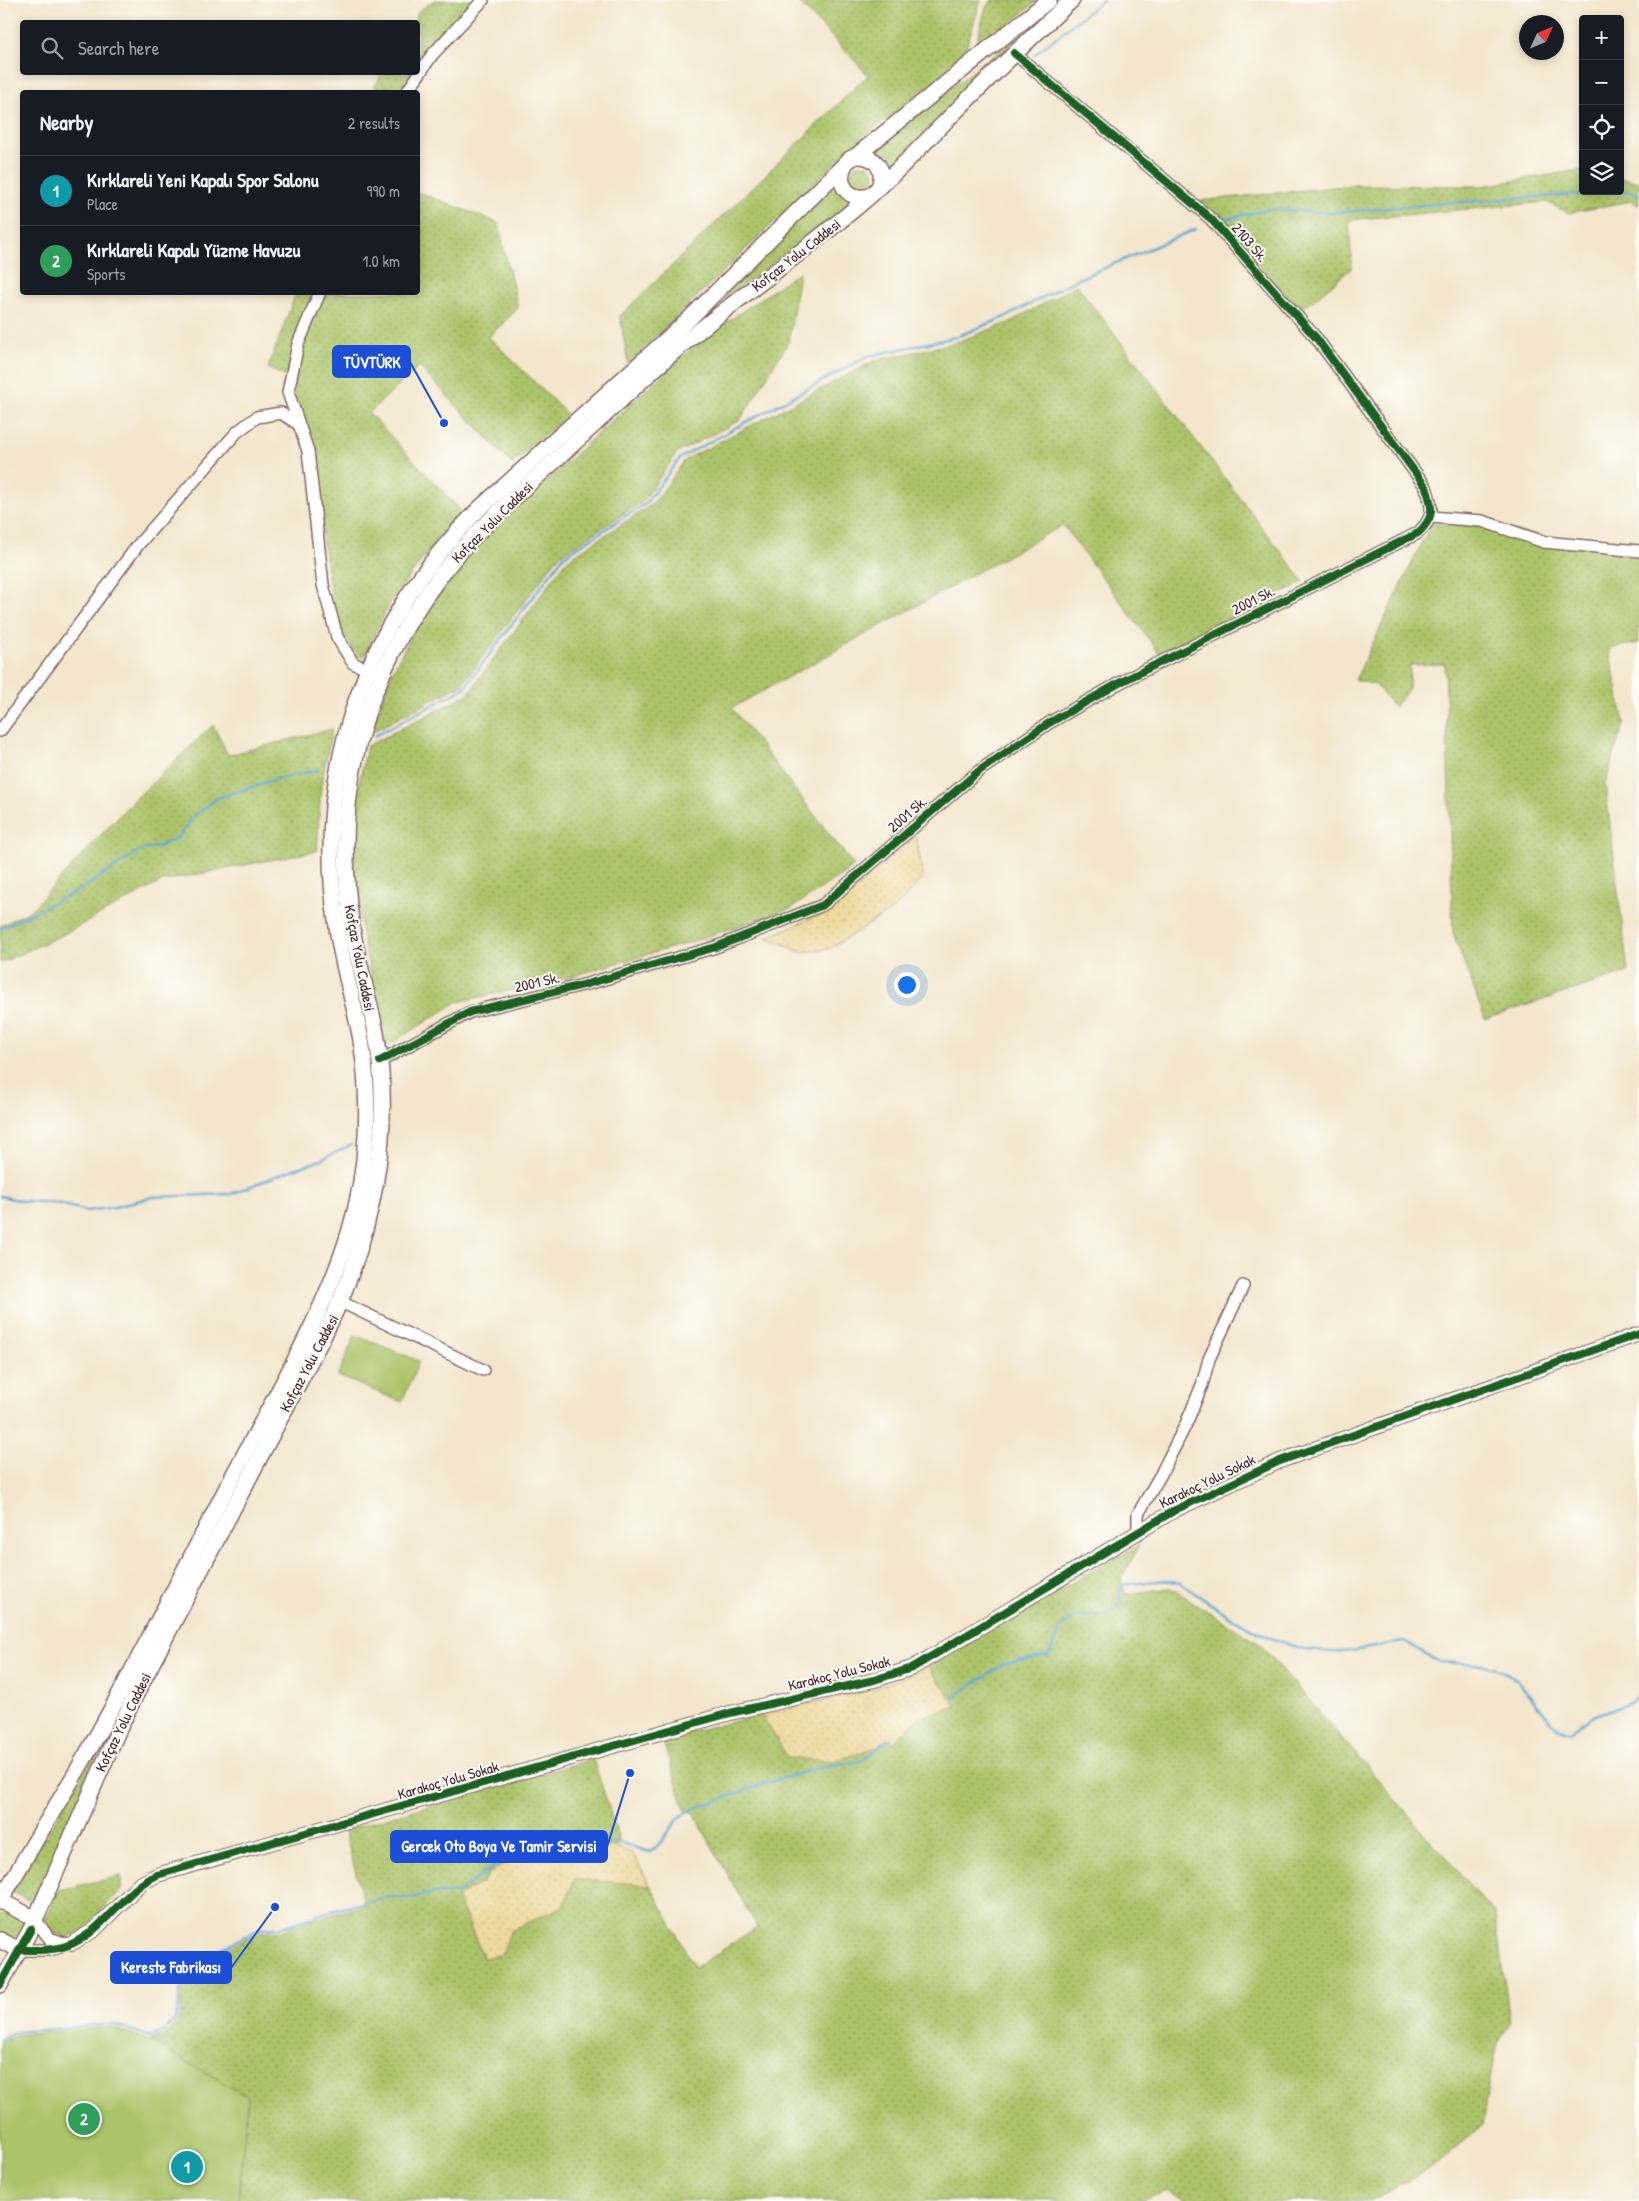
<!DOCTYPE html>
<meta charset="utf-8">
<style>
body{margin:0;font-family:"Patrick Hand",sans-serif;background:#20242c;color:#f1f3f6}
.controls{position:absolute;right:15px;top:15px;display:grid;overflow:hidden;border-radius:5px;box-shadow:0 2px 8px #0003}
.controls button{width:45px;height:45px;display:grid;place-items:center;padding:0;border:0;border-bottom:1px solid #363941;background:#171b24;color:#f1f3f6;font:25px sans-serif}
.compass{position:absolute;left:1519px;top:15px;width:45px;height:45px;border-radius:50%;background:#171b24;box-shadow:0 2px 8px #0003;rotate:46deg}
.you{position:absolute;left:906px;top:984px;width:18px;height:18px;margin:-12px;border:4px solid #fff;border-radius:50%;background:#1a73e8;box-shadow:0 0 0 8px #1a73e833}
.badge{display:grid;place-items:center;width:32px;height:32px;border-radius:50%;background:#d690ce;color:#fff;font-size:16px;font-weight:700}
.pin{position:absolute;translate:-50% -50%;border:2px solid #fff;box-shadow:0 1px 5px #0006}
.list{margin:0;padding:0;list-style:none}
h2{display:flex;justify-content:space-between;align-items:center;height:65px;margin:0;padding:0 20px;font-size:21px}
h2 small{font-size:16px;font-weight:400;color:#9ea1a6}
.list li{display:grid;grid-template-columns:32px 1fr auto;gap:15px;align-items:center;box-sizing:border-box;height:70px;padding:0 20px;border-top:1px solid #363941}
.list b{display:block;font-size:19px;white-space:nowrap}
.list p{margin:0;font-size:16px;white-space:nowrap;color:#9ea1a6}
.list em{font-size:16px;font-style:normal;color:#9ea1a6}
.icon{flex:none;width:28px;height:28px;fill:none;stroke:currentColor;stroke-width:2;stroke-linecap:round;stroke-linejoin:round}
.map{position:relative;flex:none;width:1639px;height:2201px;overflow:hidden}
.search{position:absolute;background:#171b24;box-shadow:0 2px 8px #0003;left:20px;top:20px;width:400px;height:55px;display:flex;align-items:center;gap:12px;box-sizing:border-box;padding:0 18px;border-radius:5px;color:#9ea1a6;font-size:19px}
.panel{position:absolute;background:#171b24;box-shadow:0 2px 8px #0003;left:20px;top:90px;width:400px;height:205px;border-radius:5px}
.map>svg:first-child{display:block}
.grass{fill:url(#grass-dots);stroke:#7b724a}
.sand{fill:url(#sand-dots);stroke:#9c7c64}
.park{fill:#acc469;stroke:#7b724a}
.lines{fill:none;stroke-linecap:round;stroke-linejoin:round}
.stream{stroke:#5da4d3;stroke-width:2.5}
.minor-casing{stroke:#856563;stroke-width:14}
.tertiary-casing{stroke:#856563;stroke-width:16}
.secondary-casing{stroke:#856563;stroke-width:18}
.minor{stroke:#fff;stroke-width:11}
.tertiary{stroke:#fff;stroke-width:14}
.secondary{stroke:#fff;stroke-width:15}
.cycleway-casing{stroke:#fdfcf7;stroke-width:11}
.cycleway{stroke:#1b5e20;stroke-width:8}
.labels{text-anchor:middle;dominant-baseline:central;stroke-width:4;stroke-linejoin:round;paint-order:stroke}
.street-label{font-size:15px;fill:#4a1f2b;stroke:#fdfcf7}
.leader{fill:none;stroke:#1d4ed8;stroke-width:2}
.callout-dot{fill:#1d4ed8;stroke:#fdfcf7;stroke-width:2}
.callout{fill:#1d4ed8;stroke:#1d4ed8;stroke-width:2}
.callout-label{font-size:16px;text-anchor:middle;font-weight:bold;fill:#fff}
</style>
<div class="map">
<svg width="1639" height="2201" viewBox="0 0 1639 2201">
<defs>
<pattern id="grass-dots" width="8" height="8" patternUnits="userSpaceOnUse" patternTransform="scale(1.25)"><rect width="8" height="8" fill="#acc469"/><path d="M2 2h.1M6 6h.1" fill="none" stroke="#8e9f57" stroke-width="1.8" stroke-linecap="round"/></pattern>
<pattern id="sand-dots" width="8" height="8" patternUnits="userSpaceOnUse" patternTransform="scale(1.25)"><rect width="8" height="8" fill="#eeda9e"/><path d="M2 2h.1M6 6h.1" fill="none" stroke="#cebb88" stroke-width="1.8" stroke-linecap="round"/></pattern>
</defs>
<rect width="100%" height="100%" fill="#fdfcf7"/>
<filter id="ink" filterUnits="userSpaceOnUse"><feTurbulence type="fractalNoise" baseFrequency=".02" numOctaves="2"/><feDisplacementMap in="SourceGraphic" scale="10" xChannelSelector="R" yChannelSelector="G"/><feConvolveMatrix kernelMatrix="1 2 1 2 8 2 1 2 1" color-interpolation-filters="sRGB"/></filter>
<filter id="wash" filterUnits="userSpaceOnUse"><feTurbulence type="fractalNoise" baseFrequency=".0096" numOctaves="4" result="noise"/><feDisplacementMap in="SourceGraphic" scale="20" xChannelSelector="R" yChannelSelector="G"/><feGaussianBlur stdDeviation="1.12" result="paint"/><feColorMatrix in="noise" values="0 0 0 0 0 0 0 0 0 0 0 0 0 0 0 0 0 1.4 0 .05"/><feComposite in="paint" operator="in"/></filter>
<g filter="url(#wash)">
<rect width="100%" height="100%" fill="#f3e6cc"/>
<g class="grass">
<polygon points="434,0 475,0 429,53 418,69 418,22 414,22 418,12"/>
<polygon points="797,0 981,0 962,60 858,141 628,363 620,316 868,75"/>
<polygon points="992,0 1038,0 973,54 986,7"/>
<polygon points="1031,26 892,166 875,147"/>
<polygon points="382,73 415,73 403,92 372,92"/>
<circle cx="862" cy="177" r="13"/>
<polygon points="1579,170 1583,170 1583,191 1620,191 1620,178 1639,182 1639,205 1631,201 1569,213 1546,202 1349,220 1352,268 1299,312 1215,215 1198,201 1353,185 1482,186"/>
<polygon points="832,185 850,204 700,318"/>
<path d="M418,192L498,223L518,308L489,337L568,415L512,464L419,366L369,413L461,511L393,597L363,658C322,635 322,496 312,451C308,436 291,404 292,390C295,355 310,324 323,293L418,292Z"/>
<polygon points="799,272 789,341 740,420 677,453 643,501 559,556 461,685 370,733 393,670 413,633 442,588 476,547 529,496 701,340"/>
<path d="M1077,285L1304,582L1159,653L1063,525L732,708L854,866L792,908L688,943L555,981L457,1002L386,1047C370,970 347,889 355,809C357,788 363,767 367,746L467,695L567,560L654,503L685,460L874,361L954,343L1008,323Z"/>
<polygon points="296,293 314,293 295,341 288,378 268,368"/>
<polygon points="1431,524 1482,525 1639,556 1639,643 1609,648 1624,723 1605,784 1628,972 1485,1019 1453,933 1445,664 1410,665 1409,689 1394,707 1376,685 1355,680"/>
<polygon points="213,725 228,755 332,729 321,785 317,851 163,881 62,935 0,963 0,926 30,911 127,807"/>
<polygon points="1139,1545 1121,1581 1125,1594 1171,1588 1260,1644 1495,1914 1510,2022 1495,2050 1483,2125 1428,2170 1371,2201 1191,2201 1168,2190 1137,2201 238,2201 248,2097 151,2041 168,2033 176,2024 181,2012 181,1994 191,1972 213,1957 259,1932 281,1932 299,1923 365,1906 344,1830 593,1759 619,1839 615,1846 541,1856 530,1855 488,1874 483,1882 457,1897 483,1958 502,1954 510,1931 563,1906 575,1879 650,1885 695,1968 757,1927 693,1812 685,1810 662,1738 762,1715 789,1758 895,1741 921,1717 957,1706 928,1667 1025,1609"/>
<polygon points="109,1731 35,1903 12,1892"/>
<polygon points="121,1876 121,1890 84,1930 68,1937 58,1934 47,1925 45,1919 59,1890"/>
<path d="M5,1911L26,1922C22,1932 20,1938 9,1937L0,1931V1916Z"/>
</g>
<g class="sand">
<polygon points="916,836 923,877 895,908 829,949 801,952 767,937 831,910"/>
<polygon points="928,1667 957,1706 921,1717 895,1741 834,1761 788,1758 762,1715 877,1688"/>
<polygon points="615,1846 633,1854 650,1885 575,1879 563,1906 510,1931 502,1954 484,1958 457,1897 483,1882 488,1874 509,1861 530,1855 541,1856"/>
</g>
<g class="park">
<polygon points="355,1335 419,1361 402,1402 338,1376"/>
<polygon points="111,2027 151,2041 248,2097 238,2201 0,2201 0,2043 18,2035"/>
</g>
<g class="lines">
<g class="stream">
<polyline points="1034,55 1103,0"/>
<polyline points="1225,219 1272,209 1331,213 1445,203 1630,191 1639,196"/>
<polyline points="374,736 463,689 564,556 646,503 680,458 868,356 956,337 1005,317 1076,280 1196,229"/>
<polyline points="0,929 83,888 141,850 160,846 177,838 195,815 217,798 277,779 318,770"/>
<polyline points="0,1196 23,1201 56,1203 87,1211 114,1207 152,1197 231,1194 294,1169 316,1162 351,1145"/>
<path d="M952,1698L1004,1664L1049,1655L1059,1629L1074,1618L1092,1615L1103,1616L1112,1611L1121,1600L1119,1592L1123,1585L1166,1580L1180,1583C1227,1615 1279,1654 1339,1652C1362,1651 1382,1645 1404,1641L1440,1662L1476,1664L1505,1671L1518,1681L1555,1727L1564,1731L1572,1730L1593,1716L1628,1703L1639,1696"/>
<path d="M0,2040L17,2032L112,2024L151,2037L164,2031L174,2021L178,2011L179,1993L189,1970L211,1955L258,1929L279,1928L324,1913L388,1897L410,1898L432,1893H457L506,1858L529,1851L607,1842L621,1843L650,1852C665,1843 670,1824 685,1813C693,1808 704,1805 714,1802C752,1787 791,1775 830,1765C841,1763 855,1764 864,1759C877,1753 875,1745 891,1739"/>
</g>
</g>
</g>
<g filter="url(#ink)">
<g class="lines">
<defs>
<g id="minor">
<polyline points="407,92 432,55 483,0"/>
<polyline points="320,292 298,344 288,392 308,451 323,585 337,637 353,663 375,673"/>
<polyline points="1431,517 1482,521 1544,542 1639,551"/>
<polyline points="0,731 138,545 237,432 257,417 281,413 298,424"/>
<path d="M380,1061L470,1012L587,984L716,947L823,905L979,771L1049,723L1121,682L1418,533C1435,517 1433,508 1426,487L1317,339L1211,219L1014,53"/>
<polyline points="341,1302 483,1370"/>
<polyline points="1138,1534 1138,1514 1161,1474 1186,1424 1202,1385 1209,1359 1243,1286"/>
<polyline points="35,1919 49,1938 67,1944"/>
<polyline points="19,1950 49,1950 71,1944"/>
</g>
<polyline id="tertiary" points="71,1944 94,1930 140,1884 157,1875 730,1713 874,1680 912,1668 1175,1510 1280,1461 1639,1334"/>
<g id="secondary">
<path d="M856,156C875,155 886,169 879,187"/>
<path d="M845,164C835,183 848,202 870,196"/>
<polyline points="1,1901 35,1919"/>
<path d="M0,1902C28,1851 60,1801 89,1750C140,1659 187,1564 235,1472C277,1393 324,1315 350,1230C368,1169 371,1102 361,1040C354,1002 342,965 337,927C312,768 366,621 479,509L689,319L850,159L856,156L1049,0"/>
<polyline points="0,1940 19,1950"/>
<path d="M0,1985L31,1929L118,1731L140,1686L327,1329C372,1238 394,1134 376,1033C369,998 358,963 352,928C346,887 344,846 348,805C357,708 401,618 465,546C498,509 537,478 573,444C610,411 645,376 683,344C740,296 801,254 858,206C890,180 918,149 947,120C988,79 1029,39 1072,0"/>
</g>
</defs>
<use href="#minor" class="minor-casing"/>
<use href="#tertiary" class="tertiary-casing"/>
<use href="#secondary" class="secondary-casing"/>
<use href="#minor" class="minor"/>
<use href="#tertiary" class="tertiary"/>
<use href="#secondary" class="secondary"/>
<defs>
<g id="cycleway">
<path d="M380,1061L470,1012L587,984L716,947L823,905L979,771L1049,723L1121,682L1418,533C1435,517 1433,508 1426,487L1317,339L1211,219L1014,53"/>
<path d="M19,1950C36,1950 53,1951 69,1945C105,1931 122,1891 157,1875L730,1713L874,1680L912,1668L1175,1510L1280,1461L1639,1334"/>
<polyline points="0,1985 31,1929"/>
</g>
</defs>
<use href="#cycleway" class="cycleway-casing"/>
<use href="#cycleway" class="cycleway"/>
</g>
</g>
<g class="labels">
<g class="street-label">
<text transform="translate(1250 242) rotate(49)">2103 Sk.</text>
<text transform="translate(796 255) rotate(-38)">Kofçaz Yolu Caddesi</text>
<text transform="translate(492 522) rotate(-45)">Kofçaz Yolu Caddesi</text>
<text transform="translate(1253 600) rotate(-27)">2001 Sk.</text>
<text transform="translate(907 814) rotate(-41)">2001 Sk.</text>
<text transform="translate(360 958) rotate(79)">Kofçaz Yolu Caddesi</text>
<text transform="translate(537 982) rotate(-13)">2001 Sk.</text>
<text transform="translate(309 1363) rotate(-62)">Kofçaz Yolu Caddesi</text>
<text transform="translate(1207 1481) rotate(-26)">Karakoç Yolu Sokak</text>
<text transform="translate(839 1673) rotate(-14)">Karakoç Yolu Sokak</text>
<text transform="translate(123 1722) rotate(-64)">Kofçaz Yolu Caddesi</text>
<text transform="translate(448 1780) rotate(-16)">Karakoç Yolu Sokak</text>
</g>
</g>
<path class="leader" d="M444 423L410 362M630 1773L607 1847M275 1907L231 1968"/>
<g class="callout-dot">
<circle cx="444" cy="423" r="5"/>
<circle cx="630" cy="1773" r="5"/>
<circle cx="275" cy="1907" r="5"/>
</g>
<g class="callout">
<rect x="333" y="346" width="77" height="31" rx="5"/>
<rect x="391" y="1831" width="216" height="31" rx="5"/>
<rect x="111" y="1952" width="120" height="31" rx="5"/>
</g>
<g class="callout-label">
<text x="372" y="368">TÜVTÜRK</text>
<text x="499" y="1852">Gercek Oto Boya Ve Tamir Servisi</text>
<text x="171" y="1973">Kereste Fabrikası</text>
</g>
</svg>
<div class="controls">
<button>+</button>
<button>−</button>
<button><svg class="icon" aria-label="locate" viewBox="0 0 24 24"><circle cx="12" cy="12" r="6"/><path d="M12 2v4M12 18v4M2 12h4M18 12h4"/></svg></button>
<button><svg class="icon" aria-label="layers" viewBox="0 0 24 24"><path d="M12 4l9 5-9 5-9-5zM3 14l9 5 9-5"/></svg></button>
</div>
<svg class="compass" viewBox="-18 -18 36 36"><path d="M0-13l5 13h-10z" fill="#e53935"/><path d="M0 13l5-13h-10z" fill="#9ea1a6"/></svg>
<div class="you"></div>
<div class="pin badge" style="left:187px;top:2167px;background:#0f9aa8">1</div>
<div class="pin badge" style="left:84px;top:2119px;background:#2e9e5b">2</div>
<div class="search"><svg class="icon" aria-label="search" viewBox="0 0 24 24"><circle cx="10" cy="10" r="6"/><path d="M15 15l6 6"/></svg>Search here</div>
<section class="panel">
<h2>Nearby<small>2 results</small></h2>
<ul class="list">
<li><span class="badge" style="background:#0f9aa8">1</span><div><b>Kırklareli Yeni Kapalı Spor Salonu</b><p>Place</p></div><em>990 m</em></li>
<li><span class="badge" style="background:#2e9e5b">2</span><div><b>Kırklareli Kapalı Yüzme Havuzu</b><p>Sports</p></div><em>1.0 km</em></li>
</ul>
</section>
</div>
